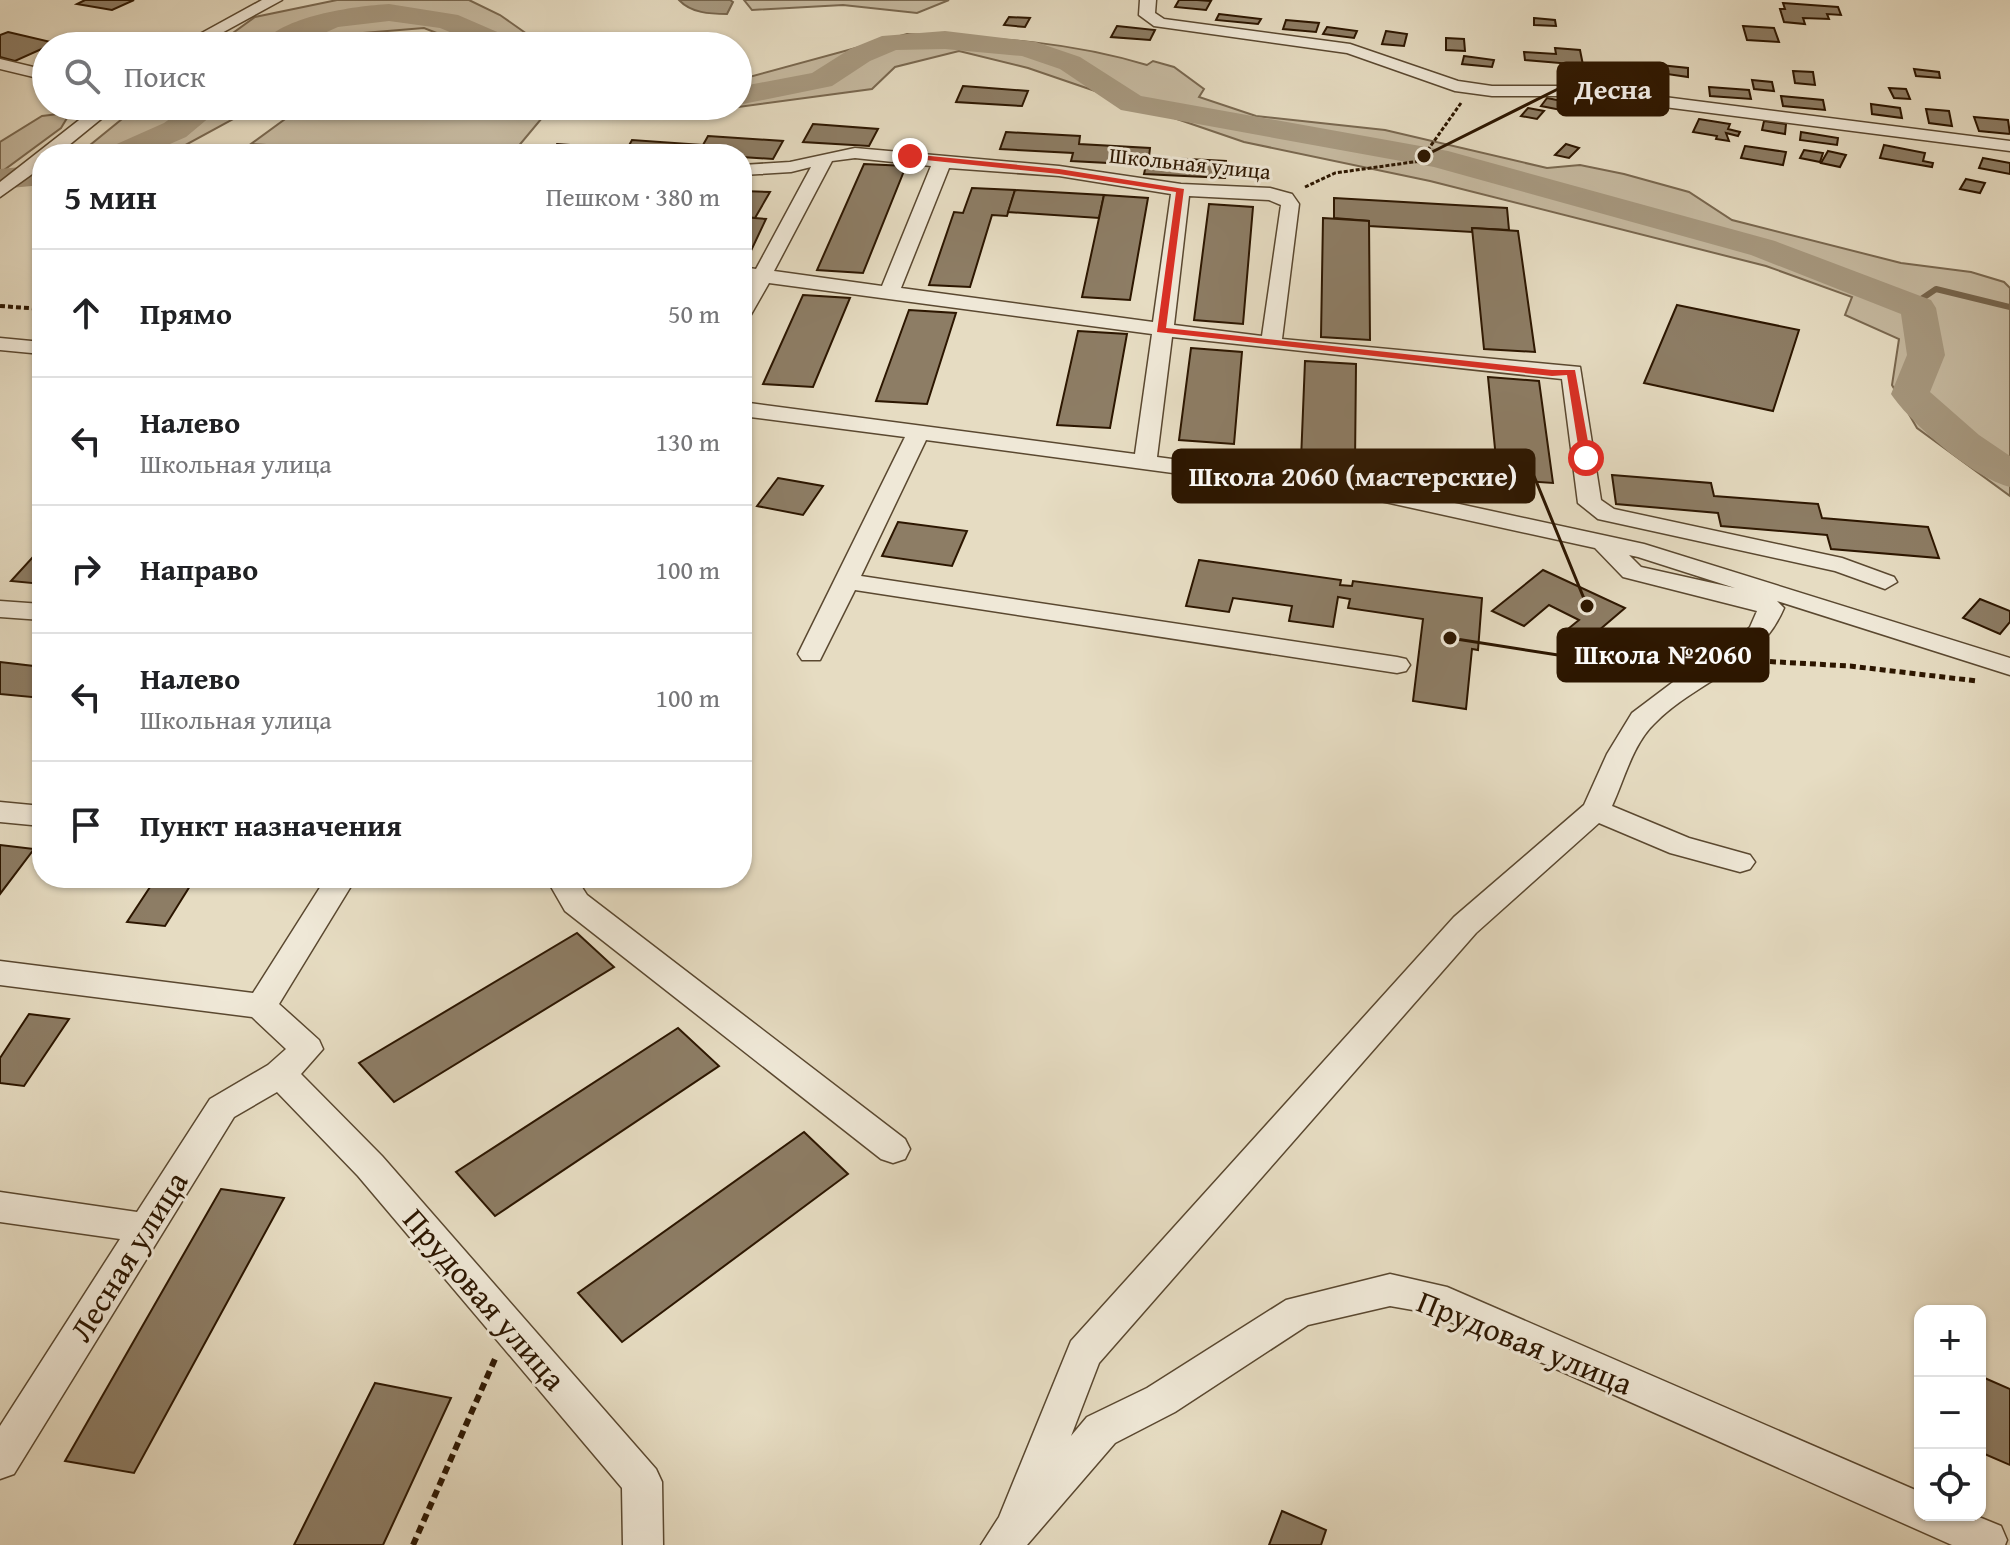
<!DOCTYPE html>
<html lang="ru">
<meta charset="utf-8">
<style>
body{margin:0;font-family:"Gentium Book Plus",serif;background:#f6f6f6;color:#202124}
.controls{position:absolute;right:24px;bottom:24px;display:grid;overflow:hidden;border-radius:16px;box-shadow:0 2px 6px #0004}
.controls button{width:72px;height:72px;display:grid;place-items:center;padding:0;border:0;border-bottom:2px solid #e0e0e0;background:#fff;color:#202124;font:40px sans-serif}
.stop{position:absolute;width:24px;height:24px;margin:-18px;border:6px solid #d93025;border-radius:50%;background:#fff}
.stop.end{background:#d93025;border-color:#fff;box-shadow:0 2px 8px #0008}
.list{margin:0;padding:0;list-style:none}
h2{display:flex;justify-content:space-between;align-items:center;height:104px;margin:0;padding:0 32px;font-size:34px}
h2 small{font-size:26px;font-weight:400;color:#757577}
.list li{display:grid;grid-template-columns:52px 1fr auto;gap:24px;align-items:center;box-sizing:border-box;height:128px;padding:0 32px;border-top:2px solid #e0e0e0}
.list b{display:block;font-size:30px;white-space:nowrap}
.list p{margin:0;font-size:26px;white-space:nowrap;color:#757577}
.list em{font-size:26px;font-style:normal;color:#757577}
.icon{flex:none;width:44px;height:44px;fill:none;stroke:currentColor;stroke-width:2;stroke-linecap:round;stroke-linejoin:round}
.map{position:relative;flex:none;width:2010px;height:1545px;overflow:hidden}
.search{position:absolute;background:#fff;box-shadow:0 2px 6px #0004;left:32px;top:32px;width:720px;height:88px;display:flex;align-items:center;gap:20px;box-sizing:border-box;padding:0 28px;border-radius:44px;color:#757577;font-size:30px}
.panel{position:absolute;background:#fff;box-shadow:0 2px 6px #0004;left:32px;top:144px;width:720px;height:744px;border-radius:32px}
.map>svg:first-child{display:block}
.green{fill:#c6baa1;stroke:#796850;stroke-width:2}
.water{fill:#a79980;stroke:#76654d;stroke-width:2}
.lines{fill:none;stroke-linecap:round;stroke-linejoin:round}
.stream{stroke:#76654d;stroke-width:6}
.river{fill:#a79980;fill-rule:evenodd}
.building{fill:#8d7d65;stroke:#2c1600;stroke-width:2}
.minor-casing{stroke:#5a4830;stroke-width:3}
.path-far3{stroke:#2c1600;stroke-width:3;stroke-dasharray:4 2;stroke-linecap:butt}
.path-far2{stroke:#2c1600;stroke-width:4;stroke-dasharray:5 3;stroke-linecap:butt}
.path-far1{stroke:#2c1600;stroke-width:5;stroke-dasharray:6 4;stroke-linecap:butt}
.path{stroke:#2c1600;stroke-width:6;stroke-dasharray:8 5;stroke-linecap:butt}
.minor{fill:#efe8d7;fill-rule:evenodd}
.route{fill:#d93025}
.labels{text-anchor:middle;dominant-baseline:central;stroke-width:6;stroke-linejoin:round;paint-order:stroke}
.far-street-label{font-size:22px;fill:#2c1600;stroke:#efe8d7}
.near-street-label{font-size:32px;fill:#2c1600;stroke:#efe8d7}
.leader{fill:none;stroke:#2c1600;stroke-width:3}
.callout-dot{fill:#2c1600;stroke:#efe8d7;stroke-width:3}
.callout{fill:#2c1600;stroke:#2c1600;stroke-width:3}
.callout-label{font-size:28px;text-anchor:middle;font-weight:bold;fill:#fff}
</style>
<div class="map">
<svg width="2010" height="1545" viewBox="0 0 2010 1545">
<rect width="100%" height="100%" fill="#e6dcc2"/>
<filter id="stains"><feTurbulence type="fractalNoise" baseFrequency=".0025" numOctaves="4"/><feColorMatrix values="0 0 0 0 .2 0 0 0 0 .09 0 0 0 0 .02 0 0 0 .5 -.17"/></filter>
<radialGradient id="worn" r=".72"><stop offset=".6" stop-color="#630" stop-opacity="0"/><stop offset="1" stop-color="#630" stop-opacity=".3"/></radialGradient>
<g class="green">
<polygon points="337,0 469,0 500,15 544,46 470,46 424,28 363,33 331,46 215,46 255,17"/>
<polygon points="744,0 949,0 917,13 843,5 752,10"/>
<path d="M907,34C992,38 1064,40 1147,65L1153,61L1174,67L1204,89L1199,97L1256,116L1385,130L1547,168L1580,165L1624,174L1689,192L1732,220L1901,263L1971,272L2004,282L2010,288V496L1917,428L1892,385L1899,339L1845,315L1852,297L1766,266L1430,181L1244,142L1028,68L959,51L895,67L872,89L709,111L616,106H738V80Z"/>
<polygon points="138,106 257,106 169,154 79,154"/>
<polygon points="303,106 552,106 512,154 417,154 251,144"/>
<polygon points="66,113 67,118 61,128 0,173 0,142 42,116"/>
</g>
<path class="water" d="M679,0H730L733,2L727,14C710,14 691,13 679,0Z"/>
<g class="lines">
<polyline class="stream" points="1911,306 1936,289 2010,307"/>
<g class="river">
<path d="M389,4L458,15L516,40L520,46H484L440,28L389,21L338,27L295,46H260C280,16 355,6 389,4Z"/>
<path d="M945,31L1036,42L1080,57L1141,96L1448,151L1775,241L1931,300L1936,308L1945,355L1930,392L1979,435L2010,456V487C1974,478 1912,425 1891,394L1907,355L1901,314L1751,255L1434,167L1121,110L1060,69L1022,56L945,49L896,50L870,61L832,86L738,105V87L812,73L850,49L882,36Z"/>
<polygon points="188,106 223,106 186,137 147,154 105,154 110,147 164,123"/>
<polygon points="42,165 42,185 0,189 0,169"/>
</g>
</g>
<g class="building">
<polygon points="85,0 134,0 112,10 77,4"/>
<polygon points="1179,0 1197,0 1211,1 1206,10 1175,7"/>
<polygon points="1783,3 1838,7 1841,15 1827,14 1829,19 1803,18 1805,24 1784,22 1780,9 1785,9"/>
<polygon points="1219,14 1261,19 1258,24 1216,20"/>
<polygon points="1009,17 1030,18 1025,27 1004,25"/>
<polygon points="1534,18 1555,20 1556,26 1534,25"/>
<polygon points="1286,20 1319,23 1316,32 1283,29"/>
<polygon points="1117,26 1155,30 1150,40 1111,37"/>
<polygon points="1743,26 1774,28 1779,42 1747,40"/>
<polygon points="1327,27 1357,31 1354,38 1323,34"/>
<polygon points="1386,31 1407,34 1404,46 1382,44"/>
<polygon points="8,32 55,43 15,61 0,57 0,35"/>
<polygon points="1446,38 1464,39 1465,51 1446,50"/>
<polygon points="1555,48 1580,50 1583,65 1525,60 1524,52 1556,54"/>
<polygon points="1464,56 1494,60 1492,67 1462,64"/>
<polygon points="1660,65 1688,68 1688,77 1660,73"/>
<polygon points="1914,69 1939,72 1940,78 1916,76"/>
<polygon points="1793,71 1813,72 1815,85 1795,83"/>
<polygon points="1752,80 1772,82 1774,91 1754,89"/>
<polygon points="963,86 1028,91 1022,106 956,102"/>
<polygon points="1709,87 1749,90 1751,99 1710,96"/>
<polygon points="1889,88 1906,89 1910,99 1894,98"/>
<polygon points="1781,96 1823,100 1825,110 1783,106"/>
<polygon points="1547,98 1577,104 1571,112 1541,106"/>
<polygon points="1871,104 1900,108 1902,118 1872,114"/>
<polygon points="1528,108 1544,111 1537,119 1521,116"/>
<polygon points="1926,109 1949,111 1952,126 1929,123"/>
<polygon points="1974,117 2008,120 2010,134 1979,131"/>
<polygon points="1699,119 1730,124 1728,129 1740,132 1738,136 1726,133 1729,141 1716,139 1717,136 1693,132"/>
<polygon points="1764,121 1786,124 1785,134 1762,130"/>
<polygon points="813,124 878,129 869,146 803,142"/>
<polygon points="1006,132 1080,136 1079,144 1150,148 1149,157 1226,161 1225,178 1144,174 1146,165 1071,161 1073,153 1000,149"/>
<polygon points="1801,132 1838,138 1837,145 1800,140"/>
<polygon points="708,136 783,141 773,159 742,157 742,154 550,154 557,144 627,149 632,140 703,145"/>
<polygon points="1566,144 1579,148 1569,158 1555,155"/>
<polygon points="1884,145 1925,153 1923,161 1933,163 1932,167 1880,158"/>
<polygon points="1745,146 1786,152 1783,165 1741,158"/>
<polygon points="1804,150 1823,153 1820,162 1800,158"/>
<polygon points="1828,151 1846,155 1840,167 1821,163"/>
<polygon points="1983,158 2010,163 2010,174 1979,168"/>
<polygon points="864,164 906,166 863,273 817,270"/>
<polygon points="1966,179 1985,183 1980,193 1960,189"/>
<polygon points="972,188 1015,190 1007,216 992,215 970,287 929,285 954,212 963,213"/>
<polygon points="1015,190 1104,195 1099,218 1008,212"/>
<polygon points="742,191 770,192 755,218 742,217"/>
<polygon points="1104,195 1148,198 1130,300 1082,297"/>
<polygon points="1334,198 1507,208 1509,230 1472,228 1472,232 1369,226 1369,221 1334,218"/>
<polygon points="1209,204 1253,207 1243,324 1194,320"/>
<polygon points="742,217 766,219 749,255 742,255"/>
<polygon points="1323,218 1369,221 1370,340 1321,337"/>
<polygon points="1472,228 1518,231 1535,352 1484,349"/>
<polygon points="803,295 850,298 813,387 763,384"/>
<polygon points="1677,305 1799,330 1773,411 1644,383"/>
<polygon points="909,310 956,313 927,404 876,401"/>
<polygon points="1078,331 1127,334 1110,428 1057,425"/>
<polygon points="1191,348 1242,352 1234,444 1179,440"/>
<polygon points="1305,361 1356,364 1355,464 1301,460"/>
<polygon points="1488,377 1539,381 1553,483 1498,479"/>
<polygon points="1612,475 1711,483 1714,496 1818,504 1822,518 1928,527 1939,558 1831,549 1827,535 1721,526 1718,513 1616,504"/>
<polygon points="778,478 823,486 803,515 757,506"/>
<polygon points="898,522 967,531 952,566 882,556"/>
<polygon points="42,547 42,584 11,581"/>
<polygon points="1199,560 1341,580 1340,585 1352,586 1353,581 1482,598 1478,650 1472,649 1466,709 1413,701 1423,619 1348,608 1350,599 1338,597 1333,627 1289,621 1292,606 1233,598 1229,612 1186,606"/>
<polygon points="1543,570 1625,608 1584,643 1563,633 1579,620 1549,605 1524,626 1492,611"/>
<polygon points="1980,599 2010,611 2010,622 2000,634 1963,618"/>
<polygon points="0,662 42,667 42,698 0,694"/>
<polygon points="0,845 34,849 0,894"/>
<polygon points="156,878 195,878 165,926 127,922"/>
<polygon points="577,933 614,967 394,1102 359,1063"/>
<polygon points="29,1014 69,1019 24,1086 0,1083 0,1058"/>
<polygon points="678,1028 719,1066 495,1216 456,1172"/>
<polygon points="804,1132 848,1174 622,1342 578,1293"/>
<polygon points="221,1189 284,1198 134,1473 65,1461"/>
<polygon points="1980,1376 2010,1389 2010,1465 1980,1452"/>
<polygon points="375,1383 451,1398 383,1545 294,1545"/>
<polygon points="1282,1511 1326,1530 1321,1545 1269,1545"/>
</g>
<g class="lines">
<defs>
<g id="minor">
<polygon points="262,0 282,0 198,46 178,46"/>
<polygon points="1140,0 1156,0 1155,13 1164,19 1350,44 1458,81 1492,86 1578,86 2010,141 2010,151 1578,96 1492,96 1455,91 1347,53 1154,26 1139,15"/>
<polygon points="0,59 46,70 46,80 0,69"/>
<polygon points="97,106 117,106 58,154 42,154 42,167 0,197 0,182"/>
<path d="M855,148L1059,166L1181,184L1270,188L1292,194L1299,204L1282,339L1580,367L1601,500L1614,509L1842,558L1894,577L1897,582L1885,589L1835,571L1598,519L1578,503L1562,379L1172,337L1157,457L1376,486L1644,544L2010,658V675L1777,601L1784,608C1758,669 1698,679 1654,724C1633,744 1624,780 1612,806L1689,838L1750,855L1755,862L1750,869L1740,872L1670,853L1599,823L1476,933L1099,1363L1071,1436L1087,1417L1147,1388L1286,1300L1390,1274L1447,1287L1920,1492V1515H1974L2001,1526L2007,1540L2005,1545H1952L1430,1313L1390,1306L1308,1325L1175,1412L1115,1443L1027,1545H981L999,1517L1071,1341L1454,917L1584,805L1607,754L1632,713L1701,661L1721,653L1750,627L1757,611L1623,577L1595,548L1376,500L926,440L861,576L1397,657L1406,659L1410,665L1406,671L1397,673L855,590L820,660H802L798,654L905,437L742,416V402L1135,454L1152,334L769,283L749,318L742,320V295L750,280L742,279V267L756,269L811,167L791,172L742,175V165L790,162ZM855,158L931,166L882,286L774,271L832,161ZM949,168L1059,176L1171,194L1153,322L901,288ZM1189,196L1269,200L1281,205L1262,336L1174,325ZM1629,555L1638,557L1735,588L1641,567Z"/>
<polygon points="0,338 42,342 42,354 0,350"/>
<polygon points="0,601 42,604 42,620 0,617"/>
<polygon points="0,802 42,806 42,826 0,822"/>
<polygon points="326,878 356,878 279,1004 319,1040 323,1049 301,1074 382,1156 656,1469 662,1482 663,1545 623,1545 622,1488 358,1176 277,1092 234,1117 14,1474 0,1479 0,1426 120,1239 0,1222 0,1192 137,1212 210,1099 268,1065 286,1049 252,1017 0,985 0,961 253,993"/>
<polygon points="546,878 576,878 587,895 905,1139 910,1149 905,1159 893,1163 881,1159 565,911"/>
</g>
</defs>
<use href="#minor" class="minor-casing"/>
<polyline class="path-far3" points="1305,187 1335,173 1420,161 1461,103"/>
<polyline class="path-far2" points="0,306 42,309"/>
<polyline class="path-far1" points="1760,661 1850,666 1977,681"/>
<polyline class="path" points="413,1545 495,1359"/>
<use href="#minor" class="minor"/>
</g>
<polygon class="route" points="910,154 1059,169 1184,189 1166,328 1552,370 1575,370 1591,458 1586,461 1580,458 1567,375 1552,376 1157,332 1176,192 1059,174 907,158"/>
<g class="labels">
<g class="far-street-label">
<text transform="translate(1190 163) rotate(6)">Школьная улица</text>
</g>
<g class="near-street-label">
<text transform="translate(128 1256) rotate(-58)">Лесная улица</text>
<text transform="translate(485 1299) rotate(49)">Прудовая улица</text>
<text transform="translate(1525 1342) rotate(22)">Прудовая улица</text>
</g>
</g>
<path class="leader" d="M1424 156L1558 89M1587 606L1534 476M1450 638L1558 655"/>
<g class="callout-dot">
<circle cx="1424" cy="156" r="8"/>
<circle cx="1587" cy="606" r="8"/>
<circle cx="1450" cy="638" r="8"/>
</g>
<g class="callout">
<rect x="1558" y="63" width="110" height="52" rx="8"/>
<rect x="1173" y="450" width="361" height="52" rx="8"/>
<rect x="1558" y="629" width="210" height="52" rx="8"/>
</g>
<g class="callout-label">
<text x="1613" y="99">Десна</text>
<text x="1353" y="486">Школа 2060 (мастерские)</text>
<text x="1663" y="664">Школа №2060</text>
</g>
<rect width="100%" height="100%" filter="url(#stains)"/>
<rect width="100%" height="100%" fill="url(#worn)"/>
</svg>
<div class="controls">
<button>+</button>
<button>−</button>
<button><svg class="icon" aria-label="locate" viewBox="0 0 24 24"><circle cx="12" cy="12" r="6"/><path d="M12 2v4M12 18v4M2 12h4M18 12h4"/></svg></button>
</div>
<div class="stop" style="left:1586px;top:458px"></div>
<div class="stop end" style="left:910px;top:156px"></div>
<div class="search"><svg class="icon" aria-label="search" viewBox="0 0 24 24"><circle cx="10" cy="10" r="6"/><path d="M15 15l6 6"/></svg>Поиск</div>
<section class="panel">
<h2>5 мин<small>Пешком · 380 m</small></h2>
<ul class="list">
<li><svg class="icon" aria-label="ahead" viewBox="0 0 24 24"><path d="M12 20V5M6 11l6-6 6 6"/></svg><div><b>Прямо</b></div><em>50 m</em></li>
<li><svg class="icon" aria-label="left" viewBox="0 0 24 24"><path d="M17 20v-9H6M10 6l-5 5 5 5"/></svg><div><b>Налево</b><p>Школьная улица</p></div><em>130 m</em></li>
<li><svg class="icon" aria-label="right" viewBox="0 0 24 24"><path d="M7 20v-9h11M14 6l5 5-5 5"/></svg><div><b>Направо</b></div><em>100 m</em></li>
<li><svg class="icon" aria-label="left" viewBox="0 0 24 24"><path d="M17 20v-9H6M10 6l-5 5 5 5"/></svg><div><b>Налево</b><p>Школьная улица</p></div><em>100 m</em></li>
<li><svg class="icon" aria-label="arrive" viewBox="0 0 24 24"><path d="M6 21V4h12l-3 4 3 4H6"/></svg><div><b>Пункт назначения</b></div></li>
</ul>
</section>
</div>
